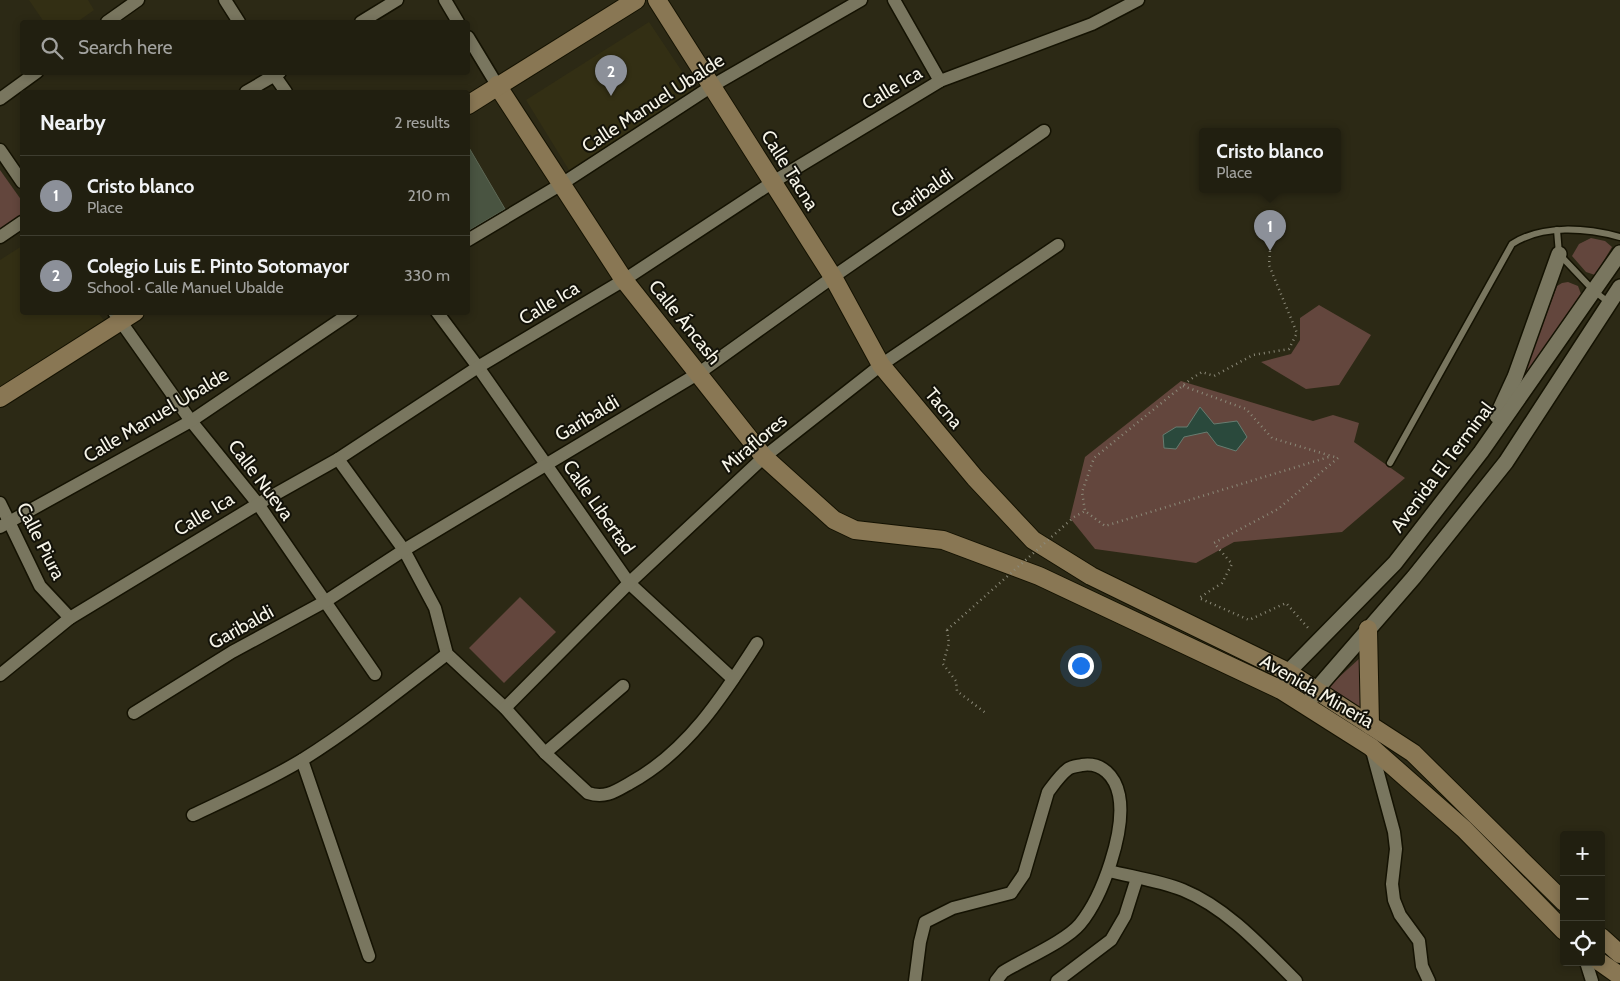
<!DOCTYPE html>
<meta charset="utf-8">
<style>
body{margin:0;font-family:Cabin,sans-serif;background:#292719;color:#f1f3f6}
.controls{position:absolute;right:15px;bottom:15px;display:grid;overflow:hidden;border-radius:5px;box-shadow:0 2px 8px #0003}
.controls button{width:45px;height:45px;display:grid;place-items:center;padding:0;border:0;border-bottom:1px solid #3e3d30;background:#211f10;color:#f1f3f6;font:25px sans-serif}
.you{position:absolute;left:1080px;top:665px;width:18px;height:18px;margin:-12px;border:4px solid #fff;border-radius:50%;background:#1a73e8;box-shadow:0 0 0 8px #1a73e833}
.badge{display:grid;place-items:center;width:32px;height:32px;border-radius:50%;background:#8c9099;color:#fff;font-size:16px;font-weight:700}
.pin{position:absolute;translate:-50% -41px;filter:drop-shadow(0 1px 2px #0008)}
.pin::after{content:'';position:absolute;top:26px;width:18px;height:15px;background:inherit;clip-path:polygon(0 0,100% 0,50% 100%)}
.popup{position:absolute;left:1199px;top:128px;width:142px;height:65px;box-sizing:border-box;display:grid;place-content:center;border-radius:5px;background:#211f10;filter:drop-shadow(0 1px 4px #0005);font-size:16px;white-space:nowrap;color:#a2a29f}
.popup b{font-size:19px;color:#f1f3f6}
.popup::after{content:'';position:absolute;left:50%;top:100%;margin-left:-10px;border:10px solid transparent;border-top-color:#211f10}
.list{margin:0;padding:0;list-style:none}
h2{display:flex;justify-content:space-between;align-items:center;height:65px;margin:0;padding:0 20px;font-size:21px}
h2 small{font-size:16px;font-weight:400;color:#a2a29f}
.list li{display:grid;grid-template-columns:32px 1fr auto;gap:15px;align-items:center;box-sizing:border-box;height:80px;padding:0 20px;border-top:1px solid #3e3d30}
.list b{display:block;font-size:19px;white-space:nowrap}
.list p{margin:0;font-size:16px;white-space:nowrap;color:#a2a29f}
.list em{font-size:16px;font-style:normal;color:#a2a29f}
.icon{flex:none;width:28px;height:28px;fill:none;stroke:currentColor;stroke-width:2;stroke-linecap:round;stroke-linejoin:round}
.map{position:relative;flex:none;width:1620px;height:981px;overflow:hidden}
.search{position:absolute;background:#211f10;box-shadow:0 2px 8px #0003;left:20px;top:20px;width:450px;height:55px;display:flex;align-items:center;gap:12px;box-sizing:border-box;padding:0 18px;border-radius:5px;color:#a2a29f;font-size:19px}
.panel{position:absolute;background:#211f10;box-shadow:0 2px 8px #0003;left:20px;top:90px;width:450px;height:225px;border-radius:5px}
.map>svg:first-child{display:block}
.built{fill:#332f14}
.green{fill:#63463d}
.water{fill:#2a493c;stroke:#677c70}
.building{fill:#495441;stroke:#5d6855}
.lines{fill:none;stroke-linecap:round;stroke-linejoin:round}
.service-casing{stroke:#141202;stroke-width:9}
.minor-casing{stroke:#141202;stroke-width:15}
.tertiary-casing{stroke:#141202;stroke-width:18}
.secondary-casing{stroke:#141202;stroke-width:20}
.path{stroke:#8c8a79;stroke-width:2.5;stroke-dasharray:1 4;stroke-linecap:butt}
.service{stroke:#79765f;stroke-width:6}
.minor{stroke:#79765f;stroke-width:12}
.tertiary{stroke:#79765f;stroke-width:15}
.secondary{stroke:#897754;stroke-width:18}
.path-bridge{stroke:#8c8a79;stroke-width:2.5;stroke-dasharray:1 4;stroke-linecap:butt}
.labels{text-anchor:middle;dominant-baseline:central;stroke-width:4;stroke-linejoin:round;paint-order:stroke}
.street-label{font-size:19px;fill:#f6f4e8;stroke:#131209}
</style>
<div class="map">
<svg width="1620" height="981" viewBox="0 0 1620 981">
<rect width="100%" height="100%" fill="#2c2915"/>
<g class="built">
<polygon points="29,0 88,0 94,10 77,22 44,22"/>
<polygon points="649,22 695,91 569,170 526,100"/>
<polygon points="22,246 22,312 98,313 108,325 0,395 0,260"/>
</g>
<g class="green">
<polygon points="0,170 22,201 22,219 0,234"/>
<polygon points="1591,238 1605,241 1612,247 1595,275 1586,272 1572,256 1579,244"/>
<polygon points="1568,282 1578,286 1581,294 1530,370 1526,375 1524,375 1557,286 1562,283"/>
<polygon points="1319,305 1371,335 1339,385 1306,389 1261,362 1291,354 1300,340 1300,318"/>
<polygon points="1181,381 1313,421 1333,415 1359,423 1354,442 1405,478 1342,532 1234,542 1196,563 1095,549 1070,518 1085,457"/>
<polygon points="520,597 556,632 504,683 469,648"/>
<polygon points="1360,658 1363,712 1326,689"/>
</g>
<polygon class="water" points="1200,407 1214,424 1237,421 1247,437 1236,451 1217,445 1207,432 1184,437 1176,449 1164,448 1163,435 1176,427 1187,427"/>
<polygon class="building" points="468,146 505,209 468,231"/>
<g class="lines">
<defs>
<g id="service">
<polyline points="1557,230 1559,254 1593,290 1608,302"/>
<path d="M1390,463L1512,244C1543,224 1586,228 1620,237"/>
</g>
<g id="minor">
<polyline points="225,0 239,22"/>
<polyline points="445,0 458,22"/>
<polyline points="894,0 940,81"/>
<polyline points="107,22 138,0"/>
<polyline points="361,22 397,0"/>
<polyline points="468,37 497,85"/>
<polyline points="272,72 286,92"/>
<polyline points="246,92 280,72"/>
<polyline points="0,99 37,72"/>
<polyline points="0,150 22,182"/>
<polyline points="0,237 22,222"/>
<polyline points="468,240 560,185 712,86 861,0"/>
<polyline points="114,312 191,421 258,504 375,674"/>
<polyline points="437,312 478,367 629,583 733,679"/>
<path d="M338,459L404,550L435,608L447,654L505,708L545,753L588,793C605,799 616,791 630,783C687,752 723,696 757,643"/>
<polyline points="0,503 40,586 70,618"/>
<polyline points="0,527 191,421 352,312"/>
<polyline points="0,675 70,618 258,504 338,459 478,367 624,280 773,182 940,81 1092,24 1138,0"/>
<polyline points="505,708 629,583 764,457 881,365 1058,245"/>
<polyline points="134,713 232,652 326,601 404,550 699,373 833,277 1044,131"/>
<polyline points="1371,747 1394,832 1396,849 1392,884 1394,900 1400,915 1419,941 1422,966 1429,981"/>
<polyline points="545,753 623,686"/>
<polyline points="302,760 369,956"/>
<path d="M193,815C229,798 267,781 302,760C353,728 400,690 447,654"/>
<path d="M1109,871C1133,877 1160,881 1183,890C1227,908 1263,948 1296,981"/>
<polyline points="1586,962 1592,981"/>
<path d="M915,981L920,942L925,922L953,908L1011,893L1024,874L1048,792C1054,784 1060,775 1068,769C1072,766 1078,766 1082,765C1102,762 1115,776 1119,795C1126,830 1103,896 1080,924C1066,941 1024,959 1003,972L996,981"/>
<polyline points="1057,981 1111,940 1125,916 1137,878"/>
</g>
<g id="tertiary">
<polyline points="1497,416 1515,377 1559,254"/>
<polyline points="1281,690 1288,672 1395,563 1481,452 1620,253"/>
<polyline points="1307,707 1315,691 1414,577 1506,462 1620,287"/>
</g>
<g id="secondary">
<polyline points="657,0 833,277 881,365 975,478 1033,540 1091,576 1288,672 1413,753 1564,902"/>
<polyline points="497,85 624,280 764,457 834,520 855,530 943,540 1039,576 1281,690 1371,747 1464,829 1564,931"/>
<polyline points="468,105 636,0"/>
<polyline points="0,398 135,312"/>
<polyline points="1368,629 1370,725"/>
<polyline points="1601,937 1620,954"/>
<polyline points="1600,962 1620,976"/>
</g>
</defs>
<use href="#service" class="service-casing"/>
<use href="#minor" class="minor-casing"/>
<use href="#tertiary" class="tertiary-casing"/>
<use href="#secondary" class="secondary-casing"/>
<g class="path">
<polyline points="1270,251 1269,265 1297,333 1289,349 1253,355 1214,376 1202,372 1191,379 1094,458 1082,492 1085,511 1105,526 1332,456"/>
<polyline points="1183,386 1246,409 1272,438 1338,458 1278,509 1214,543 1232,564 1222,583 1199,598 1249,620 1286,603 1310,630"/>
<polyline points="1074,517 1085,511"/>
<polyline points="947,630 949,643 943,664 956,681 957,691 987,714"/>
</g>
<use href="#service" class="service"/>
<use href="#minor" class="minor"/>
<use href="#tertiary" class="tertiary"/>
<use href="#secondary" class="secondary"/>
<polyline class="path-bridge" points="947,630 1074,517"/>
</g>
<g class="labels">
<g class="street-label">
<text transform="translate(892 88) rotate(-31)">Calle Ica</text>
<text transform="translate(653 103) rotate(-33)">Calle Manuel Ubalde</text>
<text transform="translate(790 170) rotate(58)">Calle Tacna</text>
<text transform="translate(922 193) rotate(-35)">Garibaldi</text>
<text transform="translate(549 303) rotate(-31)">Calle Ica</text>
<text transform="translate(685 322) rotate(51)">Calle Áncash</text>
<text transform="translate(944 408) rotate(50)">Tacna</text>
<text transform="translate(156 415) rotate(-31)">Calle Manuel Ubalde</text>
<text transform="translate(587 418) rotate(-31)">Garibaldi</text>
<text transform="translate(754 443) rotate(-40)">Miraflores</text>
<text transform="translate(1442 467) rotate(-53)">Avenida El Terminal</text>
<text transform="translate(261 480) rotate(53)">Calle Nueva</text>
<text transform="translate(599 507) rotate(55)">Calle Libertad</text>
<text transform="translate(204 514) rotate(-31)">Calle Ica</text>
<text transform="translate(41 541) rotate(63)">Calle Piura</text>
<text transform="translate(241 627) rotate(-29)">Garibaldi</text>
<text transform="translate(1317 691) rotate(30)">Avenida Minería</text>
</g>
</g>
</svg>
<div class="controls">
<button>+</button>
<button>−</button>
<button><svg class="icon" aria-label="locate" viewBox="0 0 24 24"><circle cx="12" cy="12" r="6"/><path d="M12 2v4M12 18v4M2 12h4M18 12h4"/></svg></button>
</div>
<div class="you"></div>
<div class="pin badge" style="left:1270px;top:251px">1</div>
<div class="popup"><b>Cristo blanco</b>Place</div>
<div class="pin badge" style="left:611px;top:96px">2</div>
<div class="search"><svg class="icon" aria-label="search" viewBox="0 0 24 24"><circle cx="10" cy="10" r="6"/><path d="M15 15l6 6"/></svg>Search here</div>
<section class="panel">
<h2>Nearby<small>2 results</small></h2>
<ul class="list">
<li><span class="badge">1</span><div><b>Cristo blanco</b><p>Place</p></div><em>210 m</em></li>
<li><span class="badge">2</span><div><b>Colegio Luis E. Pinto Sotomayor</b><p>School · Calle Manuel Ubalde</p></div><em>330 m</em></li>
</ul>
</section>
</div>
